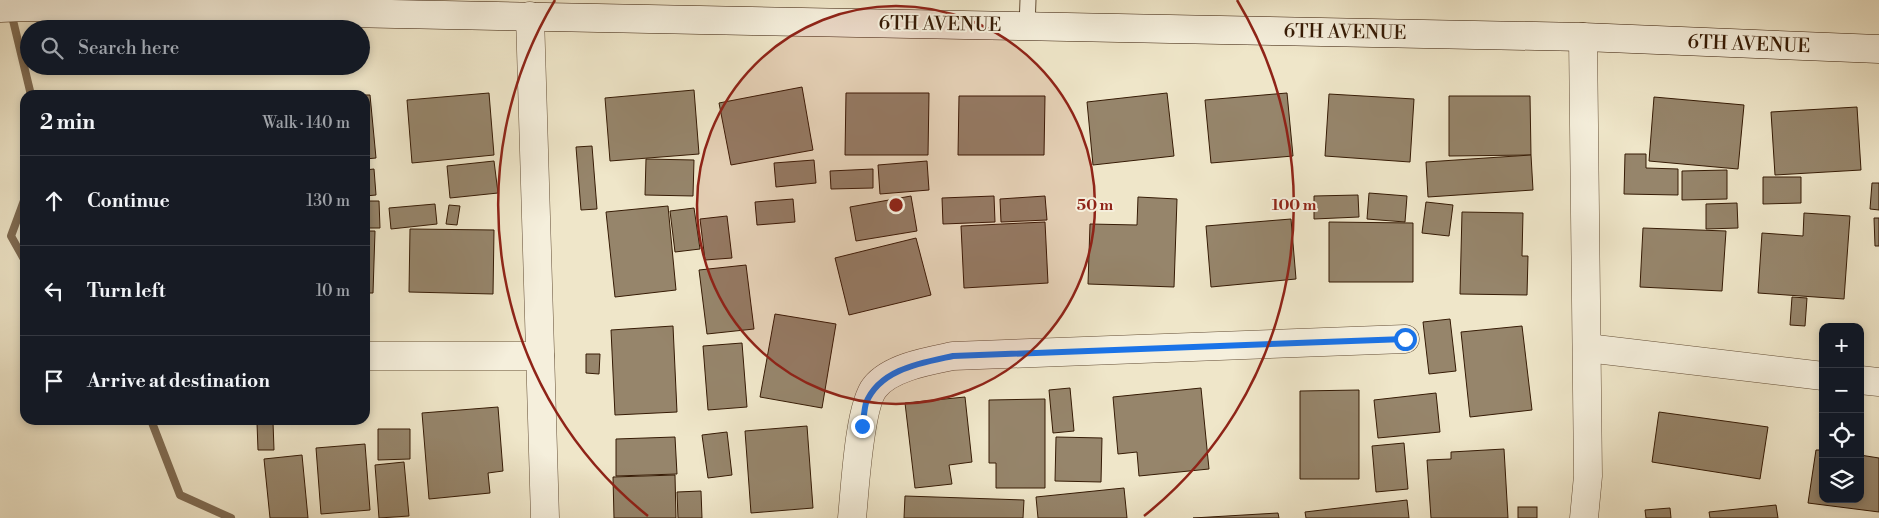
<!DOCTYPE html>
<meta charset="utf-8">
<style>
body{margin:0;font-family:"Libre Bodoni",serif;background:#242831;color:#f1f3f6}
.controls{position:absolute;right:15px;bottom:15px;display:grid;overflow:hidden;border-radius:10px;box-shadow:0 2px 8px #0003}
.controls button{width:45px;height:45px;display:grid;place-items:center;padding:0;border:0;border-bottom:1px solid #363941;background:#171b24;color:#f1f3f6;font:25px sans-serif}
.stop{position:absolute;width:15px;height:15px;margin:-11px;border:4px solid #1a73e8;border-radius:50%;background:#fff}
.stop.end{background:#1a73e8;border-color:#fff;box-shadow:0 1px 5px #0008}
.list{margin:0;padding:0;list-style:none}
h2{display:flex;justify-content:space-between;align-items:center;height:65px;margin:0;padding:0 20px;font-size:21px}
h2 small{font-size:16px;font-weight:400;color:#9ea1a6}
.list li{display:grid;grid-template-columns:32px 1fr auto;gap:15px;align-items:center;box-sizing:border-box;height:90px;padding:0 20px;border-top:1px solid #363941}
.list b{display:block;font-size:19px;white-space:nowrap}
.list em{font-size:16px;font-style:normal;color:#9ea1a6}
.icon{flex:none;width:28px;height:28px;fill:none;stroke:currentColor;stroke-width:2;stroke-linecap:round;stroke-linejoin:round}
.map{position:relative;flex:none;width:1879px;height:518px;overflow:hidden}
.search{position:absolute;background:#171b24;box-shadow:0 2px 8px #0003;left:20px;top:20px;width:350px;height:55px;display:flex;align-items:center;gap:12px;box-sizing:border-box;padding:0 18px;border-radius:28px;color:#9ea1a6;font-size:19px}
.panel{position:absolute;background:#171b24;box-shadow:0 2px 8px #0003;left:20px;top:90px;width:350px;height:335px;border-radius:15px}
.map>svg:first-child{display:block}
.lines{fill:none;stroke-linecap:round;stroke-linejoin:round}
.stream{stroke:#7f6b52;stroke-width:8}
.building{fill:#96856b;stroke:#361b05}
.lane-casing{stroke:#644e36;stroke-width:17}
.street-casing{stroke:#644e36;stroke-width:29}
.secondary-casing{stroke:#361b05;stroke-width:29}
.lane{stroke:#f5efdc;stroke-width:15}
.street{stroke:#f5efdc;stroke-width:28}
.secondary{stroke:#f5efdc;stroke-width:28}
.route{stroke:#1a73e8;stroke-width:6}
.ring{fill:none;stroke:#8f2418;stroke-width:2.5}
.labels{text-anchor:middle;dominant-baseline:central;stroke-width:4;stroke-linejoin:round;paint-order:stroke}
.street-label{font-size:19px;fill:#361b05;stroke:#f5efdc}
.centre{fill:#8f2418;stroke:#f5efdc;stroke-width:2.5}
.ring-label{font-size:15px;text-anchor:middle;font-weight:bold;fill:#8f2418;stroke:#f5efdc;stroke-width:4;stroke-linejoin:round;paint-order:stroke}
</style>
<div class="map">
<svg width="1879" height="518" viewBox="0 0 1879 518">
<rect width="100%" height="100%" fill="#efe6c9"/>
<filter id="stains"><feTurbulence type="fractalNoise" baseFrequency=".004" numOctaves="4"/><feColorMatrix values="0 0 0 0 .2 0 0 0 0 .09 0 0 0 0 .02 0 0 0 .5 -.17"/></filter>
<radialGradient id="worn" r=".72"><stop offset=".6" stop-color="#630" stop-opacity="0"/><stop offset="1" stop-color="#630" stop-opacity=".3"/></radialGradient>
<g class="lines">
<g class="stream">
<polyline points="11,12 31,95"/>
<polyline points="25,198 11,236 25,261"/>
<polyline points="151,420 180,495 231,518"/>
</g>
</g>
<g class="building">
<polygon points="802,87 813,150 731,165 719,103"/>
<polygon points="694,90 699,154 610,161 605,98"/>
<polygon points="489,93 494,155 412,163 407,100"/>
<polygon points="846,93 929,93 928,155 845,155"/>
<polygon points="1167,93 1174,156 1093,165 1087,102"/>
<polygon points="1287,93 1293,156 1211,163 1205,100"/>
<polygon points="1329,94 1414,99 1410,162 1325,156"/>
<polygon points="365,95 370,95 376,158 365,159"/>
<polygon points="959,96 1045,96 1044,155 958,155"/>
<polygon points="1449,96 1530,96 1531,155 1449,156"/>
<polygon points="1654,97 1744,105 1738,169 1649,161"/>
<polygon points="1857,107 1861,170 1775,175 1771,112"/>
<polygon points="592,146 597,209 581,210 576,147"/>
<polygon points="1625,154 1646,154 1646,168 1678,169 1678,195 1624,194"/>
<polygon points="1531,155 1533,190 1428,197 1426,162"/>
<polygon points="646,159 694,160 693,196 645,195"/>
<polygon points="814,160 816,183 776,187 774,163"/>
<polygon points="494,161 498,193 450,198 447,166"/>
<polygon points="927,161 929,190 880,194 878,165"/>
<polygon points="374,169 376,195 365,196 365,170"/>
<polygon points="873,169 873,188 831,189 830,171"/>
<polygon points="1727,170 1727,199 1682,200 1682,171"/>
<polygon points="1763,177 1801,177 1801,203 1763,204"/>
<polygon points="1872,183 1879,183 1879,210 1870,209"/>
<polygon points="1369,193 1407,196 1405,222 1367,219"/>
<polygon points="1358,195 1359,217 1314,219 1314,196"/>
<polygon points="911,196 917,231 856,241 850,207"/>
<polygon points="994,196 995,222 943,224 942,198"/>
<polygon points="1045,196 1047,220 1001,222 1000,199"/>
<polygon points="1138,197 1177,199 1174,287 1088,284 1090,224 1137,225"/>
<polygon points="793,199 795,222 757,225 755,202"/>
<polygon points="365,201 379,201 380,228 365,228"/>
<polygon points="1426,202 1453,205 1449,236 1422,233"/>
<polygon points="1737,203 1738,228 1706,229 1706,204"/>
<polygon points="435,204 437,224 391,229 389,208"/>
<polygon points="449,205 460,206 457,225 446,224"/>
<polygon points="668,206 676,290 615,297 606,212"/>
<polygon points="694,208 700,249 675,252 670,211"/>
<polygon points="1462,212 1523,213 1522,256 1528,256 1527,295 1460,294"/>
<polygon points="1804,213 1850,216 1844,299 1758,293 1762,233 1803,236"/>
<polygon points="727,216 732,258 705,260 700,219"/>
<polygon points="1874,218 1879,218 1879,246 1875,246"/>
<polygon points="1291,219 1296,279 1211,287 1206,226"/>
<polygon points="1045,222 1048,283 964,288 961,226"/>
<polygon points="1329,222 1413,223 1413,282 1329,282"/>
<polygon points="1643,228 1726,231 1722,291 1640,287"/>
<polygon points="410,229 494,230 493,294 409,292"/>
<polygon points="365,231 375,231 373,293 365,293"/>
<polygon points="916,238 931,295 849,315 835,258"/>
<polygon points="746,265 754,329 707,334 699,270"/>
<polygon points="1792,297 1807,298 1805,326 1790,325"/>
<polygon points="775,314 836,324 822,408 760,397"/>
<polygon points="1450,319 1456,371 1429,374 1423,322"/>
<polygon points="673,326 677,412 615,415 611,330"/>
<polygon points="1522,326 1532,410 1470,417 1461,332"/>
<polygon points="742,343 747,407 708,410 703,346"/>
<polygon points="586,354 600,354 599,374 586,373"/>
<polygon points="1070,388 1074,431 1053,433 1049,390"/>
<polygon points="1201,388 1209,469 1139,476 1137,452 1118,454 1113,397"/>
<polygon points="1359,390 1359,479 1300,479 1300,391"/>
<polygon points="1436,393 1440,432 1378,438 1374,400"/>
<polygon points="965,397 972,462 949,465 952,484 915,488 905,403"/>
<polygon points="1045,399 1045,488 996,488 996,463 989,463 989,400"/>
<polygon points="498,407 503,471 488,473 490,493 429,499 422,413"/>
<polygon points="1659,412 1768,427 1760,479 1652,462"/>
<polygon points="280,420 314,420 314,421"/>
<polygon points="273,422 274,450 258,450 257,423"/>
<polygon points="807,426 813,508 751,513 745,431"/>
<polygon points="378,429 410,429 410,459 378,460"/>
<polygon points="727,432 732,475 708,478 702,435"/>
<polygon points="675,437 677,474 616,476 616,439"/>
<polygon points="1056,437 1102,438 1101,482 1055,481"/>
<polygon points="1404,443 1408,489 1376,492 1372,446"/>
<polygon points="365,444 370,510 321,514 316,448"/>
<polygon points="1504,449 1508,518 1431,518 1427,460 1451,459 1451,452"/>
<polygon points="1816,450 1823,450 1823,499 1860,499 1860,455 1879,458 1879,512 1808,503"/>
<polygon points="302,455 308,518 270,518 264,459"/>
<polygon points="404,462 409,516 379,518 375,465"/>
<polygon points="675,475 676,518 614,518 613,477"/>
<polygon points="1124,488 1127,518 1038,518 1036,497"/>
<polygon points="701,491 702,518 678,518 677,492"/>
<polygon points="905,496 1024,500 1023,518 904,518"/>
<polygon points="1407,500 1409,518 1306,518 1305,512"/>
<polygon points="1776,505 1778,518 1710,518 1709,512"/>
<rect x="1518" y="507" width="19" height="11"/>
<polygon points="1670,508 1671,518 1646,518 1645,510"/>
<polygon points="1278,513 1279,518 1193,518"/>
</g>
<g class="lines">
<defs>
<polyline id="lane" points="1027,26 1028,0"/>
<g id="street">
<polyline points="530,16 545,518"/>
<polyline points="1583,37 1588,476 1584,518"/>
<polyline points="1587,348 1823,376"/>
<polyline points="365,356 540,356"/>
<polyline points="1860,380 1879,382"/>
<path d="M852,518C855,490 859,406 875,387C891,367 929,361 953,356L1405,339"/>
</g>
<polyline id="secondary" points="0,8 29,7 1583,37 1879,49"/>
</defs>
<use href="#lane" class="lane-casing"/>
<use href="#street" class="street-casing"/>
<use href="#secondary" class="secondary-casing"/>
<use href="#lane" class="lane"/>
<use href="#street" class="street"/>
<use href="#secondary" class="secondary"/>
</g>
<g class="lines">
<path class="route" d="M862,426C864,419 864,410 866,403C880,369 921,363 953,356L1405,339"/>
</g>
<circle cx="896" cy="205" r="199" fill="#8f2418" fill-opacity=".12"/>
<g class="ring">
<circle cx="896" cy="205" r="199"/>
<path d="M648 516A398 398 0 0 1 555 0M1237 0A398 398 0 0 1 1144 516"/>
</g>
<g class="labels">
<g class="street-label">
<text transform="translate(940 24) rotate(1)">6TH AVENUE</text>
<text transform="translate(1345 32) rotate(1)">6TH AVENUE</text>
<text transform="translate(1749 44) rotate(2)">6TH AVENUE</text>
</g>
</g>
<circle cx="896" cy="205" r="8" class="centre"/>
<g class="ring-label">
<text x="1095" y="210">50 m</text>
<text x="1294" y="210">100 m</text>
</g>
<rect width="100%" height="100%" filter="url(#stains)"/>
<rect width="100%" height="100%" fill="url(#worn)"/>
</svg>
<div class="controls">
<button>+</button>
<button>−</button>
<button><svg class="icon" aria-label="locate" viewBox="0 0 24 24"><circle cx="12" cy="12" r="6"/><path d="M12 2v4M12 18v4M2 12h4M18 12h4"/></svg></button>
<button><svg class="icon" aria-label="layers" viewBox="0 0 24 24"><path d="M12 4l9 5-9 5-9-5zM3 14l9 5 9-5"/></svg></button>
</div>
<div class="stop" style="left:1405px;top:339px"></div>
<div class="stop end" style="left:862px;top:426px"></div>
<div class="search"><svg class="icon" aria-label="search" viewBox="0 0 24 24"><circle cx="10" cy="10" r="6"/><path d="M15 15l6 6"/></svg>Search here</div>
<section class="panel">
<h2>2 min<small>Walk · 140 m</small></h2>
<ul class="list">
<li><svg class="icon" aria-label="ahead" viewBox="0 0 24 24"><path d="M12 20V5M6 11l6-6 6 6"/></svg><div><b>Continue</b></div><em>130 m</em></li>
<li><svg class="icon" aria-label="left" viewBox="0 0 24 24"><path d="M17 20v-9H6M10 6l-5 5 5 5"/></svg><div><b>Turn left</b></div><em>10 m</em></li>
<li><svg class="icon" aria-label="arrive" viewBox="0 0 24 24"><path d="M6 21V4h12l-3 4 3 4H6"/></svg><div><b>Arrive at destination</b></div></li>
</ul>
</section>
</div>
